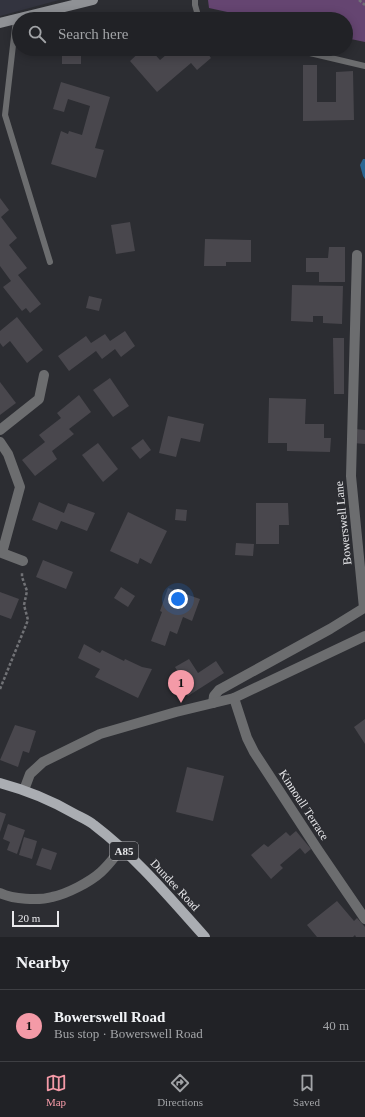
<!DOCTYPE html>
<meta charset="utf-8">
<style>
body{margin:0;font-family:Georgia,serif;background:#292a2e;color:#f1f3f6}
.scale{position:absolute;left:12px;bottom:10px;width:47px;box-sizing:border-box;padding-left:4px;border:2px solid #e8e8eb;border-top:0;font-size:11px;line-height:14px;white-space:nowrap;color:#e8e8eb;-webkit-text-stroke:3px #2c2d32;paint-order:stroke}
.you{position:absolute;left:178px;top:599px;width:14px;height:14px;margin:-10px;border:3px solid #fff;border-radius:50%;background:#1a73e8;box-shadow:0 0 0 6px #1a73e833}
.badge{display:grid;place-items:center;width:26px;height:26px;border-radius:50%;background:#f49aa7;color:#111;font-size:13px;font-weight:700}
.pin{position:absolute;translate:-50% -33px;filter:drop-shadow(0 1px 2px #0008)}
.pin::after{content:'';position:absolute;top:21px;width:14px;height:12px;background:inherit;clip-path:polygon(0 0,100% 0,50% 100%)}
.list{margin:0;padding:0;list-style:none}
h2{display:flex;justify-content:space-between;align-items:center;height:52px;margin:0;padding:0 16px;font-size:17px}
h2 small{font-size:13px;font-weight:400;color:#a2a4a7}
.list li{display:grid;grid-template-columns:26px 1fr auto;gap:12px;align-items:center;box-sizing:border-box;height:72px;padding:0 16px;border-top:1px solid #3e3f43}
.list b{display:block;font-size:15px;white-space:nowrap}
.list p{margin:0;font-size:13px;white-space:nowrap;color:#a2a4a7}
.list em{font-size:13px;font-style:normal;color:#a2a4a7}
.icon{flex:none;width:22px;height:22px;fill:none;stroke:currentColor;stroke-width:2;stroke-linecap:round;stroke-linejoin:round}
.map{position:relative;flex:none;width:365px;height:937px;overflow:hidden}
.search{position:absolute;background:#212226;box-shadow:0 2px 10px #0003;left:12px;right:12px;top:12px;height:44px;display:flex;align-items:center;gap:10px;box-sizing:border-box;padding:0 14px;border-radius:22px;color:#a2a4a7;font-size:15px}
.sheet{height:124px;background:#212226}
nav{display:flex;justify-content:space-around;align-items:center;box-sizing:border-box;height:56px;border-top:1px solid #3e3f43;background:#212226;font-size:11px;color:#a2a4a7}
nav a{display:grid;justify-items:center;gap:2px}
nav .on{color:#f49aa7}
.map>svg:first-child{display:block}
.built{fill:#33343f}
.green{fill:#654571}
.water{fill:#2a6693}
.building{fill:#49474d}
.lines{fill:none;stroke-linecap:round;stroke-linejoin:round}
.path{stroke:#717276;stroke-width:2.5;stroke-dasharray:3 2;stroke-linecap:butt}
.lane{stroke:#6c6d6f;stroke-width:6}
.street{stroke:#6c6d6f;stroke-width:10}
.secondary{stroke:#8f9195;stroke-width:10}
.primary{stroke:#aaadb2;stroke-width:10}
.labels{text-anchor:middle;dominant-baseline:central;stroke-width:4;stroke-linejoin:round;paint-order:stroke}
.shield{fill:#2c2d32;stroke:#b0b0b4;stroke-width:1}
.shield-label{font-size:11px;font-weight:bold;fill:#e8e8eb}
.street-label{font-size:12px;fill:#e8e8eb;stroke:#2c2d32}
</style>
<div class="map">
<svg width="365" height="937" viewBox="0 0 365 937">
<rect width="100%" height="100%" fill="#2c2d32"/>
<polygon class="built" points="0,0 59,0 0,16"/>
<polygon class="green" points="208,0 365,0 365,42 346,38 346,19 260,19 209,8"/>
<polygon class="water" points="363,159 365,159 365,179 363,176 360,165"/>
<g class="building">
<polygon points="93,15 93,19 82,19 82,16"/>
<rect x="62" y="49" width="19" height="15"/>
<polygon points="143,49 150,49 160,60 166,55 163,52 167,49 204,49 211,58 197,70 191,63 157,92 130,61"/>
<polygon points="303,65 317,65 317,102 336,102 336,72 353,71 354,120 303,121"/>
<polygon points="61,82 110,97 95,148 104,150 96,178 51,164 61,131 68,134 69,131 82,135 90,106 68,99 64,112 53,109"/>
<polygon points="0,198 9,210 1,217 17,238 9,245 27,268 18,275 41,304 30,313 26,308 22,311 3,287 11,281 0,266"/>
<polygon points="130,222 135,251 116,254 111,225"/>
<polygon points="205,239 251,240 251,262 226,262 226,266 204,266"/>
<polygon points="329,247 345,247 345,282 319,282 319,272 306,272 306,258 328,258"/>
<polygon points="292,285 343,286 342,324 323,323 323,316 313,316 313,322 291,321"/>
<polygon points="89,296 102,299 99,311 86,308"/>
<polygon points="17,317 43,350 27,363 10,341 3,347 0,343 0,331"/>
<polygon points="125,331 135,346 121,357 115,349 102,359 96,351 69,371 58,356 86,336 91,343 105,334 110,341"/>
<polygon points="333,338 344,338 344,394 334,394"/>
<polygon points="110,378 129,406 113,417 93,390"/>
<polygon points="0,382 16,403 0,415"/>
<polygon points="79,395 91,412 69,429 74,434 52,451 57,459 35,476 22,460 45,442 39,435 61,418 57,413"/>
<polygon points="269,398 306,399 305,424 324,424 324,438 331,438 330,452 287,451 287,443 268,443"/>
<polygon points="168,416 204,424 200,442 181,438 176,457 159,453"/>
<polygon points="355,429 365,430 365,444 353,443"/>
<polygon points="143,439 151,450 140,459 131,448"/>
<polygon points="98,443 118,469 103,482 82,455"/>
<polygon points="39,502 64,513 68,503 95,513 87,531 61,521 57,530 32,520"/>
<polygon points="256,503 288,503 289,525 279,525 279,544 256,544"/>
<polygon points="176,509 187,510 186,521 175,520"/>
<polygon points="128,512 167,531 151,564 140,558 138,564 110,551"/>
<polygon points="236,543 254,544 253,556 235,555"/>
<polygon points="43,560 73,572 66,589 36,577"/>
<polygon points="121,587 135,596 128,607 114,598"/>
<polygon points="168,588 200,599 192,621 183,617 177,634 170,631 165,646 151,641 162,612 160,611"/>
<polygon points="0,592 19,599 11,619 0,615"/>
<polygon points="84,644 100,653 102,650 124,661 125,659 142,667 152,669 138,698 95,677 100,669 78,658"/>
<polygon points="189,659 198,673 216,661 224,673 188,696 177,678 180,675 175,667"/>
<polygon points="365,719 365,744 354,727"/>
<polygon points="15,725 36,731 29,753 23,751 18,767 0,760"/>
<polygon points="187,767 224,776 213,821 176,812"/>
<polygon points="0,812 6,814 0,832"/>
<polygon points="8,824 25,830 17,854 7,850 10,842 3,839"/>
<polygon points="296,831 311,849 305,854 300,848 280,865 283,868 271,879 251,855 264,844 268,847 286,832 290,836"/>
<polygon points="24,837 37,841 32,859 19,855"/>
<polygon points="42,848 57,853 51,870 36,865"/>
<polygon points="337,901 354,921 357,918 365,927 365,937 356,937 355,935 353,937 317,937 307,925"/>
</g>
<g class="lines">
<g class="path">
<polyline points="359,0 365,5"/>
<polyline points="0,689 28,620 24,605 27,591 22,577 22,573"/>
</g>
<g class="lane">
<polyline points="195,0 195,5 199,19"/>
<polyline points="16,19 5,115 50,262"/>
<polyline points="293,49 365,66"/>
</g>
<g class="street">
<polyline points="0,430 39,399 44,375"/>
<polyline points="0,442 8,454 20,487 2,553 23,561"/>
<polyline points="234,698 247,738 254,752 318,850 365,919"/>
<polyline points="213,703 214,696 219,690 330,629 364,608 351,476 357,255"/>
<polyline points="24,790 30,774 43,762 100,734 176,712 234,698 365,636"/>
<path d="M0,893C13,899 38,901 52,897C67,894 90,882 101,872C109,865 115,856 122,848"/>
</g>
<polyline class="secondary" points="0,23 93,0"/>
<path class="primary" d="M0,783C26,790 49,799 73,813C80,817 88,820 94,825C136,857 170,898 205,937"/>
</g>
<g class="labels">
<rect class="shield" x="110" y="842" width="28" height="18" rx="3"/>
<g class="shield-label">
<text x="124" y="851">A85</text>
</g>
<g class="street-label">
<text transform="translate(343 523) rotate(-96)">Bowerswell Lane</text>
<text transform="translate(304 805) rotate(57)">Kinnoull Terrace</text>
<text transform="translate(175 885) rotate(47)">Dundee Road</text>
</g>
</g>
</svg>
<div class="scale">20 m</div>
<div class="you"></div>
<div class="pin badge" style="left:181px;top:703px">1</div>
<div class="search"><svg class="icon" aria-label="search" viewBox="0 0 24 24"><circle cx="10" cy="10" r="6"/><path d="M15 15l6 6"/></svg>Search here</div>
</div>
<section class="sheet">
<h2>Nearby<small></small></h2>
<ul class="list">
<li><span class="badge">1</span><div><b>Bowerswell Road</b><p>Bus stop · Bowerswell Road</p></div><em>40 m</em></li>
</ul>
</section>
<nav>
<a class="on"><svg class="icon" aria-label="map" viewBox="0 0 24 24"><path d="M3 6l6-2 6 2 6-2v14l-6 2-6-2-6 2zM9 4v14M15 6v14"/></svg>Map</a>
<a><svg class="icon" aria-label="directions" viewBox="0 0 24 24"><path d="M12 3l9 9-9 9-9-9zM9 14v-3h6M13 9l2 2-2 2"/></svg>Directions</a>
<a><svg class="icon" aria-label="saved" viewBox="0 0 24 24"><path d="M7 4h10v16l-5-4-5 4z"/></svg>Saved</a>
</nav>
